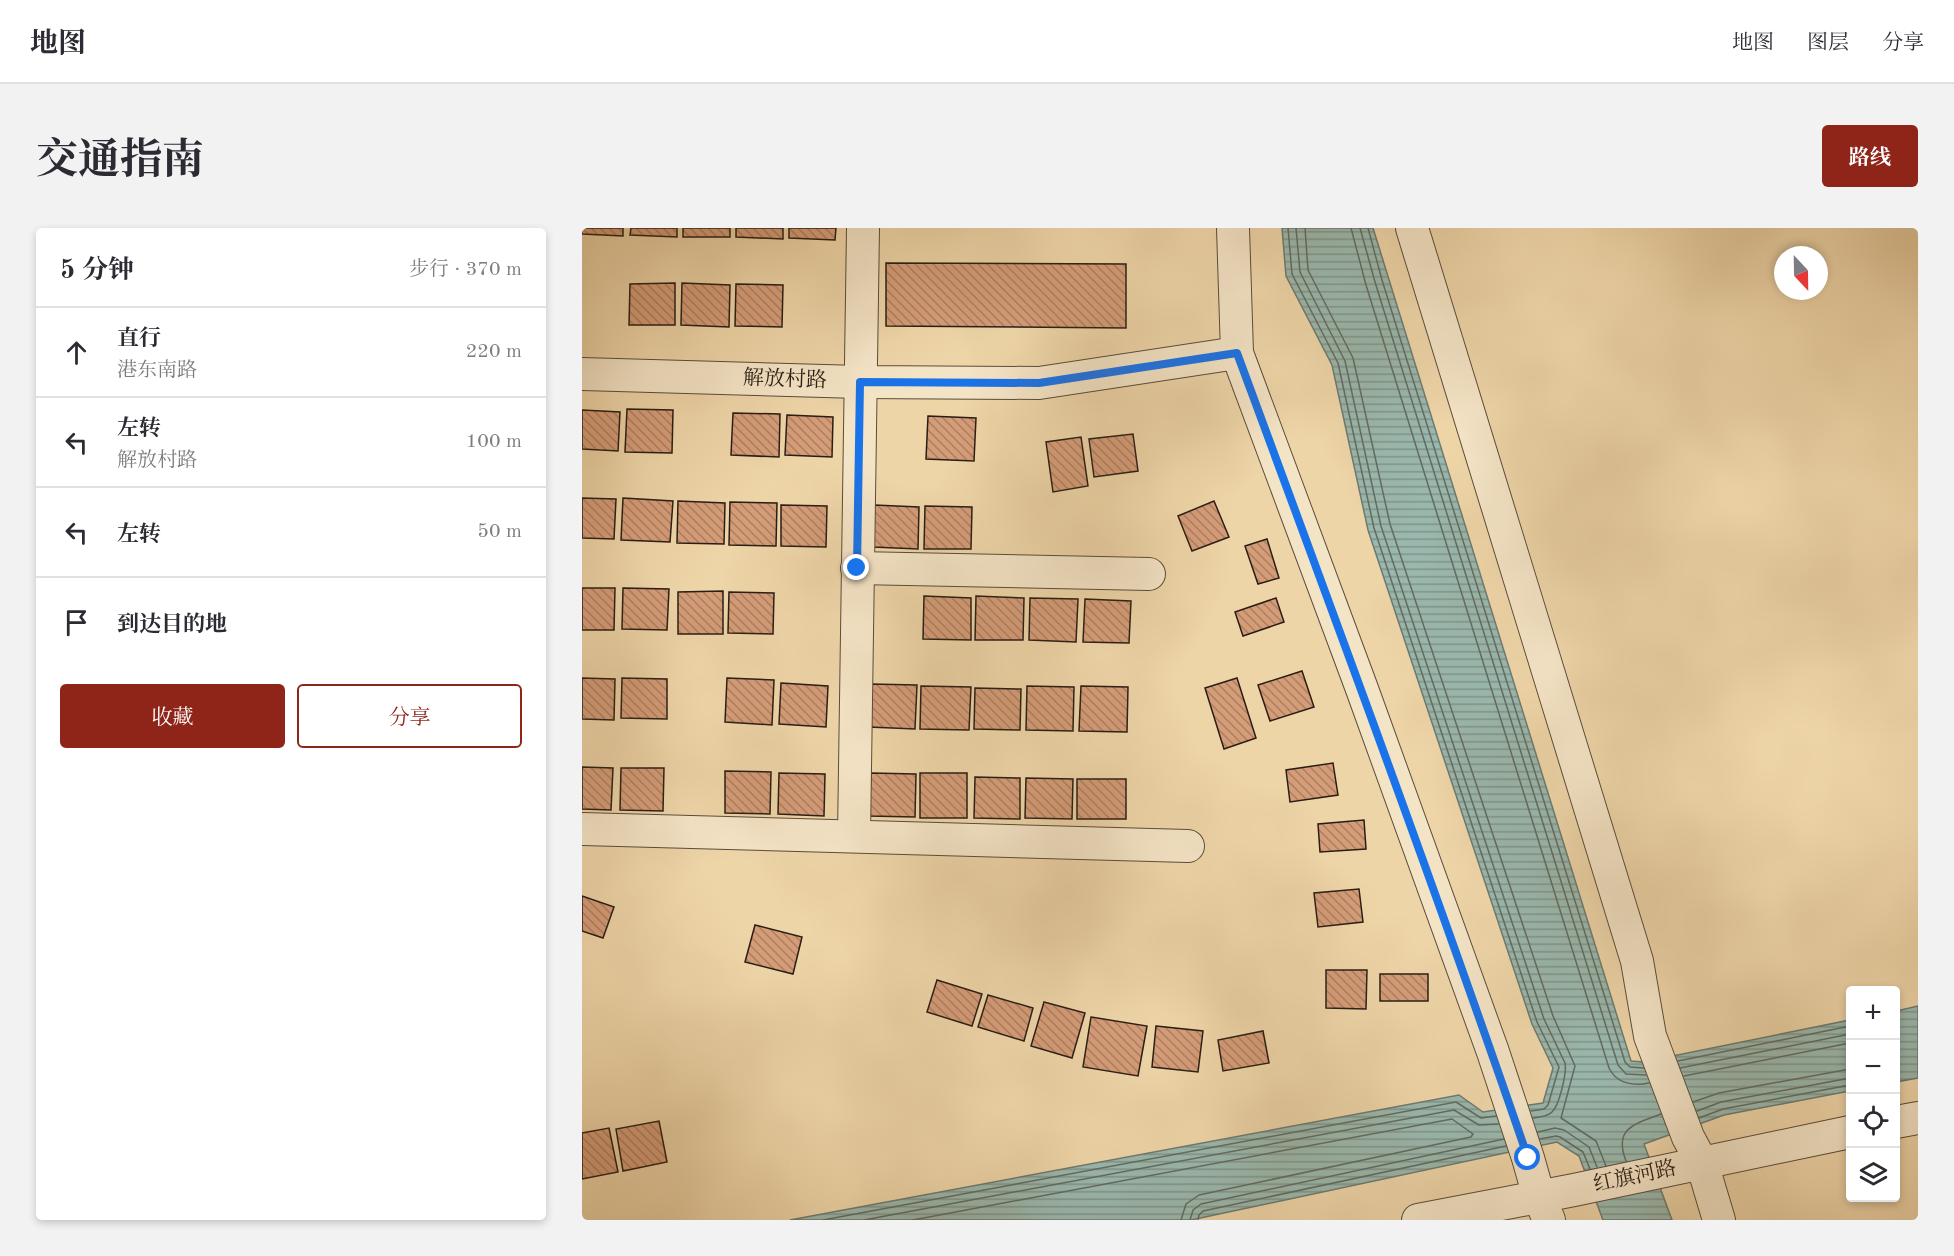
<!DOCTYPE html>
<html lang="zh">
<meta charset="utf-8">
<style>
body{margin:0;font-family:"Old Standard TT","Noto Serif SC",serif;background:#f2f2f3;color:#2b2b33}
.controls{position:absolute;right:18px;bottom:18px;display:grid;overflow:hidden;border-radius:6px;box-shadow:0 3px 9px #0003}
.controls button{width:54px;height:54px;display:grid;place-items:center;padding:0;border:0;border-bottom:2px solid #e1e1e2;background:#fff;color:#2b2b33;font:30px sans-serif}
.compass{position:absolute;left:1192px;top:18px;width:54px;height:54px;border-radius:50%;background:#fff;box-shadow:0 3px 9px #0003;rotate:158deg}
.stop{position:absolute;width:18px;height:18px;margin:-14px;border:4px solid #1a73e8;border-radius:50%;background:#fff}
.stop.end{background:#1a73e8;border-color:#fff;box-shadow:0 2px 6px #0008}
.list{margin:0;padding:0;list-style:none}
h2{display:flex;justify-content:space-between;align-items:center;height:78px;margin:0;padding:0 24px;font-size:26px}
h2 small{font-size:20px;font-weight:400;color:#7c7c81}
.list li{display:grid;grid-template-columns:39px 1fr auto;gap:18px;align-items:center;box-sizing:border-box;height:90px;padding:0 24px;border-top:2px solid #e1e1e2}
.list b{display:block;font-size:22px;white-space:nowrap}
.list p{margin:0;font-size:20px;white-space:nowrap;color:#7c7c81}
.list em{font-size:20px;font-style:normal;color:#7c7c81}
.actions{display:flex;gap:12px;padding:18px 24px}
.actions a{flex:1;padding:14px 0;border:2px solid #8f2418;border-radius:6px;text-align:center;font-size:21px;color:#8f2418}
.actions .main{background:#8f2418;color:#fff}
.icon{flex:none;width:33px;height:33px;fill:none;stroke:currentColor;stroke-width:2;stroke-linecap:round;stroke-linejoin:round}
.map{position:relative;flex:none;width:1336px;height:992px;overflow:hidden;border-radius:6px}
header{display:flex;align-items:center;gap:36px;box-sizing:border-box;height:84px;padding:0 30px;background:#fff;border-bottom:2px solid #e1e1e2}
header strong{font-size:28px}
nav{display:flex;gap:33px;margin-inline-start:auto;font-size:21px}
.intro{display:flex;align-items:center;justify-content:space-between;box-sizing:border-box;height:144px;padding:0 36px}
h1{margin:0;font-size:42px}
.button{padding:15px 27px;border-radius:6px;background:#8f2418;color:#fff;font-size:21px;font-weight:700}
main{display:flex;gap:36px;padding:0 36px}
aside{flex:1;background:#fff;border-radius:6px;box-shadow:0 3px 9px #0003}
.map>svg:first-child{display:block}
.water{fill:url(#water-rules);stroke:#6d7a70;stroke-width:1.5}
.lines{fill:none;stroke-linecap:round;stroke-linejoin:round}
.shore{stroke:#626b61;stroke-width:1.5}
.building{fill:url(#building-back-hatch);stroke:#291e15;stroke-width:1.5}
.minor-casing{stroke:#5a4c3a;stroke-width:34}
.minor{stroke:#f4e4c6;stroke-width:32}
.route{stroke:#1a73e8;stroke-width:8}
.labels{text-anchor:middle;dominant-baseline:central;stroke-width:4.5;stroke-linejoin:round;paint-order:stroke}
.street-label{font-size:21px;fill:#291e15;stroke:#f4e4c6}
</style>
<header>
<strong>地图</strong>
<nav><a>地图</a><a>图层</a><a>分享</a></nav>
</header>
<div class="intro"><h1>交通指南</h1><a class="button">路线</a></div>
<main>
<aside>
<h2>5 分钟<small>步行 · 370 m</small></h2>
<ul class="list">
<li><svg class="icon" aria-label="ahead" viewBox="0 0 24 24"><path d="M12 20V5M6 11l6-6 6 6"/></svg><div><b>直行</b><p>港东南路</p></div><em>220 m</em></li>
<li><svg class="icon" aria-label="left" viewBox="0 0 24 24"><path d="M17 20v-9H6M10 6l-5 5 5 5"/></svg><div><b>左转</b><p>解放村路</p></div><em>100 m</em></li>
<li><svg class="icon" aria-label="left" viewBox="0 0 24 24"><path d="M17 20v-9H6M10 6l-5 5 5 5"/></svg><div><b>左转</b></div><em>50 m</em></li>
<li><svg class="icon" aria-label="arrive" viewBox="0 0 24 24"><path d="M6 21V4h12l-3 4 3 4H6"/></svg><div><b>到达目的地</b></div></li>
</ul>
<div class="actions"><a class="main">收藏</a><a>分享</a></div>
</aside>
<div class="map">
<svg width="1336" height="992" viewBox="0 0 1336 992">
<defs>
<pattern id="water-rules" width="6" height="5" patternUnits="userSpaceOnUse" patternTransform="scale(1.5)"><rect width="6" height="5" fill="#9ab8ad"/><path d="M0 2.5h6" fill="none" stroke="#7e958c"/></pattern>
<pattern id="building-back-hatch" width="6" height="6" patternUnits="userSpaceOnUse" patternTransform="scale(1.5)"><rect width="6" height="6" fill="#d59c78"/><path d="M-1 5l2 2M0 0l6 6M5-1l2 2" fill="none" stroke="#ad7f61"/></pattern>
</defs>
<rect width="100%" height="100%" fill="#eed5a8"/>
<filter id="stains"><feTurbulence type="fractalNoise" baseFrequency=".00333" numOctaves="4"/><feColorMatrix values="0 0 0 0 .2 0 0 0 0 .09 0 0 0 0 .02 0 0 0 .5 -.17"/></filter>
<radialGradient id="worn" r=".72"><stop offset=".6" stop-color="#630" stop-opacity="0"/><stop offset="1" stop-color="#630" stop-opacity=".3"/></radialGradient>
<g class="water">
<polygon points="700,0 791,0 1049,833 1061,834 1268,792 1268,863 1142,887 1062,916 1090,992 1021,992 997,928 975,914 609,992 208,992 877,867 901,884 961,875 971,840 950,796 786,302 750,137 704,48"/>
<polygon points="1336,778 1336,850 1314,854 1314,783"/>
</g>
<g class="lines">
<g class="shore">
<polyline points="706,0 710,46 756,135 792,300 955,794 977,839 966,877 962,881 949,883"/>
<path d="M714,0L718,44L763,133L799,298L962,791L983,835C985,845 977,878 970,884C965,889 957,889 951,890"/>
<polyline points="723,0 726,42 771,130 808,296 971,788 993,838 979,890 1014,913 1024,938"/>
<path d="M769,0L784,57L1027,840C1035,856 1051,858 1067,855"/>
<polyline points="778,0 793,54 1036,837 1044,846 1064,847"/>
<polyline points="786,0 800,52 1043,834 1048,839 1062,840"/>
<polyline points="1096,833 1268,798"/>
<polyline points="1098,840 1268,806"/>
<polyline points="1102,848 1268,815"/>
<polyline points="1111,874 1137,865 1268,841"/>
<polyline points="1115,883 1139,874 1268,850"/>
<polyline points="1117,890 1141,881 1268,857"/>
<polyline points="956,904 973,900 982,902 1007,919 1015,939"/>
<polyline points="958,911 974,908 978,909 1001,924 1008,941"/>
<path d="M1044,933C1031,900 1053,896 1079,886"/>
<polyline points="241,992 874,874 899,890 914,888"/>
<polyline points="282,992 872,882 897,897 916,896"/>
<polyline points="331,992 870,891 891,906 889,909 617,967 604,976 599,992"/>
<polyline points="608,992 611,982 619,976 922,911"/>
<polyline points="616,992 617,987 621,983 924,918"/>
</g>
</g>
<g class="building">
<polygon points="0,0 41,0 41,8 0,6"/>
<polygon points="49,0 95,0 95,9 48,7"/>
<rect x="101" y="0" width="47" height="9"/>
<polygon points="154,0 201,0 201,11 154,9"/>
<polygon points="207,0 254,0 253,12 207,10"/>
<polygon points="304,35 544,36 544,100 304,98"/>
<polygon points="93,55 93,97 47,97 48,56"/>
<polygon points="100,55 148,57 147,99 99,97"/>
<polygon points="154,56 201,57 200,99 153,98"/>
<polygon points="45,181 91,182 90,225 43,224"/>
<polygon points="0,182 38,184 36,223 0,221"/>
<polygon points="151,185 198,186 197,229 149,227"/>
<polygon points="205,187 251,189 250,229 203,227"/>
<polygon points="346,188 394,190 392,233 344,231"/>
<polygon points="551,206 556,243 512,249 507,211"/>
<polygon points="499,209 506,258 471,264 464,214"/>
<polygon points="0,270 34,271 32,311 0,310"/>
<polygon points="41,270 91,273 88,314 39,312"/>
<polygon points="96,273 143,275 142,316 95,315"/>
<polygon points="632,273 647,309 610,323 596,288"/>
<polygon points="148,274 195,275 194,318 147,317"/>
<polygon points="199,277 245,278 244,319 199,318"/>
<polygon points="292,277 337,279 336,321 291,319"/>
<polygon points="343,278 390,279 389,321 342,321"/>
<polygon points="685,311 697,350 676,356 663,318"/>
<polygon points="0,360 33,360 32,402 0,402"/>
<polygon points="41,360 87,361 85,402 40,401"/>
<polygon points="141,363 141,406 96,406 96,364"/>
<polygon points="147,364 192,365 191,406 146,405"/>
<polygon points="342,368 389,370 389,412 341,411"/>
<polygon points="394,368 442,370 441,412 393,412"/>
<polygon points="448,370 496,371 494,414 447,412"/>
<polygon points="694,370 702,394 661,408 653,384"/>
<polygon points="503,371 549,373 547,415 501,414"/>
<polygon points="720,443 732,479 688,493 676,457"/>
<polygon points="0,450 33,451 32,492 0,491"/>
<polygon points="40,450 85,451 85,491 39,490"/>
<polygon points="145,450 192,452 190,497 143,494"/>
<polygon points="655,450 674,510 642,521 623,460"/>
<polygon points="199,455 246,458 244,499 197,496"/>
<polygon points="288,456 335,457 333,501 287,499"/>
<polygon points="339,458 389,459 387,502 338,501"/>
<polygon points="445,458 492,459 491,503 444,502"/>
<polygon points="499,458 546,459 545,504 497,503"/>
<polygon points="393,460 439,461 438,502 392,501"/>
<polygon points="751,535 756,567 708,574 704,542"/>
<polygon points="0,539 31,540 29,582 0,581"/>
<polygon points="39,540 82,540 81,583 38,582"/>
<polygon points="143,543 189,544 188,586 143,585"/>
<polygon points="197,545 243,546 242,588 196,586"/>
<polygon points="289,545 334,546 333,589 287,588"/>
<rect x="338" y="545" width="47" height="45"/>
<polygon points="393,549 438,550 438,591 392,590"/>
<polygon points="444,550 491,551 490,591 443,590"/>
<rect x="495" y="551" width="49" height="40"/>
<polygon points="782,592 784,621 738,624 736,596"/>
<polygon points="777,661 781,694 736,699 732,665"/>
<polygon points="0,668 32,679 21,710 0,703"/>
<polygon points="173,697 220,709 211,746 163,734"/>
<polygon points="744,742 785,742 784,781 744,780"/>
<rect x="798" y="746" width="48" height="27"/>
<polygon points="355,752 400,766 390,798 345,784"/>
<polygon points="406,767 451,780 442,813 396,799"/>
<polygon points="462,774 503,785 490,830 449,818"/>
<polygon points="509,789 565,798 556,848 501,839"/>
<polygon points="574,798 621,803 616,844 570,839"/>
<polygon points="681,803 687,835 641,843 636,812"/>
<polygon points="77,893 85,934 41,943 34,901"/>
<polygon points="27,900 36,944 0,951 0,905"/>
</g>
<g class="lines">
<defs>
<g id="minor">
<polyline points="651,0 655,125 780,461 911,824 946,930 957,969 967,992"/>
<polyline points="830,0 1055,733 1068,808 1106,909 1120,935 1137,992"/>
<polyline points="0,146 278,154 457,155 655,125"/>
<polyline points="275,340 567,346"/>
<polyline points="0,601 606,618"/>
<polyline points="272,608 281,0"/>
<polyline points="1314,894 1336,890"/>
<polyline points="836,992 992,962 1268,904"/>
</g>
</defs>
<use href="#minor" class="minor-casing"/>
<use href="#minor" class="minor"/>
</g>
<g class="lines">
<path class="route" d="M275,340L278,154L457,155L655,125C754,393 853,660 946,930"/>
</g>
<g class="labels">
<g class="street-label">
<text transform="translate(203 152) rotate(2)">解放村路</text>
<text transform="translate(1053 949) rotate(-12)">红旗河路</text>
</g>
</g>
<rect width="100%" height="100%" filter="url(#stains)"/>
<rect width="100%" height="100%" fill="url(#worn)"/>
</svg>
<div class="controls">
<button>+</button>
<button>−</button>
<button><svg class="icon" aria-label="locate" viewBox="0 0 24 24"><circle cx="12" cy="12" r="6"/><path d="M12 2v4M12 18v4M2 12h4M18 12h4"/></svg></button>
<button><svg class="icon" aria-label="layers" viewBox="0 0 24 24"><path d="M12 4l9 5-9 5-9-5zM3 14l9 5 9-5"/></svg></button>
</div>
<svg class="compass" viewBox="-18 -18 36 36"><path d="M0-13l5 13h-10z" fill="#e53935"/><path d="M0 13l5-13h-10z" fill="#7c7c81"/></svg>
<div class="stop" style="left:946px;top:930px"></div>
<div class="stop end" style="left:275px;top:340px"></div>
</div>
</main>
